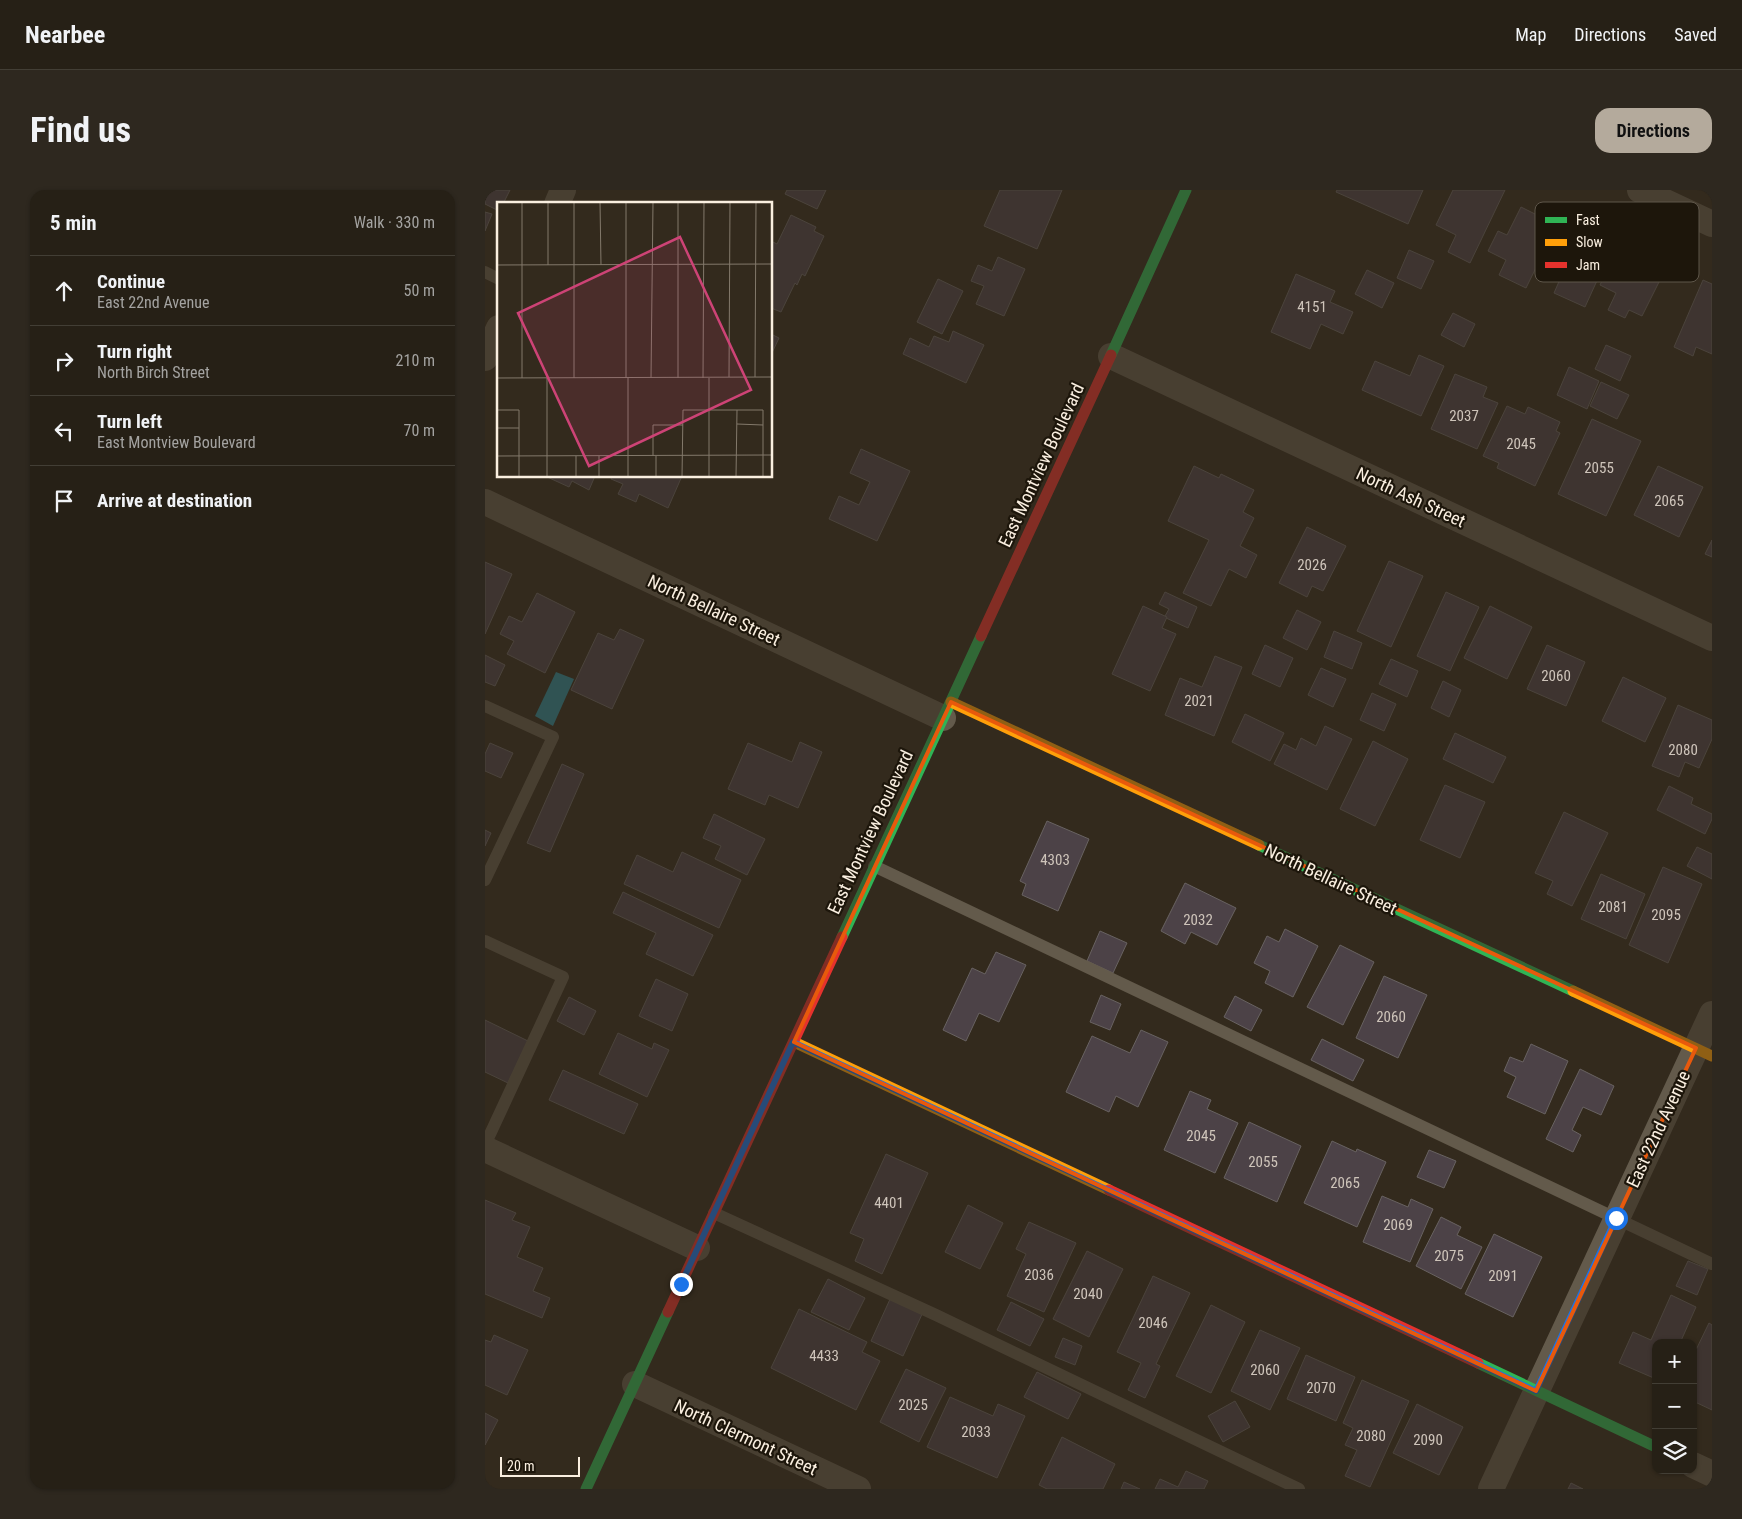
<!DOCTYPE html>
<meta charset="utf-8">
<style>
body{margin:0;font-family:"Roboto Condensed",sans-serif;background:#2e281f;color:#f1f3f6}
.controls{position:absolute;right:15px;bottom:15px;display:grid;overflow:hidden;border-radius:10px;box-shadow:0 1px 4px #0004}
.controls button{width:45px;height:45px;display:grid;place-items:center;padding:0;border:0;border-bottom:1px solid #423e35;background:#262016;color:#f1f3f6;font:25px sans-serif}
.scale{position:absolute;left:15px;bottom:12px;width:80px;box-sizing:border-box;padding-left:5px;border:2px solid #faefe0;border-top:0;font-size:14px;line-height:18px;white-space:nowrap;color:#faefe0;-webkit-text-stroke:4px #1d160b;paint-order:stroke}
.stop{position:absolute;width:15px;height:15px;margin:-11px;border:4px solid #1a73e8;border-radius:50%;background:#fff}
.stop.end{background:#1a73e8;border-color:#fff;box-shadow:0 1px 5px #0008}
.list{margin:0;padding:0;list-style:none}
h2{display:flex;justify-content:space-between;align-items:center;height:65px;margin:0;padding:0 20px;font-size:21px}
h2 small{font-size:16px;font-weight:400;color:#a4a3a1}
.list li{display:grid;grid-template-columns:32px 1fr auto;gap:15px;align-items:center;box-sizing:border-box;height:70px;padding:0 20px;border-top:1px solid #423e35}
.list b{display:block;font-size:19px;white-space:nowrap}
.list p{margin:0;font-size:16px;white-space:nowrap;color:#a4a3a1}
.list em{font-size:16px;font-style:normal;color:#a4a3a1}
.icon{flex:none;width:28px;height:28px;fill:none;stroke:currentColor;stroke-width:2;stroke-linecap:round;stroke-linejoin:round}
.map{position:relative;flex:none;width:1227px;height:1299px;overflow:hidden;border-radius:15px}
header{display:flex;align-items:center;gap:30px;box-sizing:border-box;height:70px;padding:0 25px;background:#262016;border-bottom:1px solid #423e35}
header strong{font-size:24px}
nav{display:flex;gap:28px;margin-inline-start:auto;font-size:18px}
.intro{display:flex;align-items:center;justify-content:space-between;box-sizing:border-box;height:120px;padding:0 30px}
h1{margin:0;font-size:35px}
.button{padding:12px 22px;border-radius:15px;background:#b4aa9c;color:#111;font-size:18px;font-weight:700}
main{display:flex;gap:30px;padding:0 30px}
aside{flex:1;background:#262016;border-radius:15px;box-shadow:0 1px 4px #0004}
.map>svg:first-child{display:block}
.water{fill:#2e8594}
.building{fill:#4c4247;stroke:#686261}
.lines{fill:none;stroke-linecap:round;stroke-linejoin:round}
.lane{stroke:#635a4b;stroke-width:12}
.street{stroke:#635a4b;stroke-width:26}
.fast{stroke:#30b455;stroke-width:11}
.slow{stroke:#ff9f0a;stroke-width:11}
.jam{stroke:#e5322d;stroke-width:11}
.route{stroke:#1a73e8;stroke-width:6}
.marked{fill:none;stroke:#e8590c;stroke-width:4;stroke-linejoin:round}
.labels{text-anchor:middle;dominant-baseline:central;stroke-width:4.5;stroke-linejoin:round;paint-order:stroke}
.number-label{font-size:15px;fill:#cec4ba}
.street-label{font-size:18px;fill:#faefe0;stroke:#1d160b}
.inset-road{fill:none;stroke:#83796b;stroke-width:1}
.view{fill:#cd4376;fill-opacity:0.15;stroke:#cd4376;stroke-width:2.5}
.inset-edge{fill:none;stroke:#faefe0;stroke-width:2.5}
.key{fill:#1d160b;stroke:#5f574b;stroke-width:1}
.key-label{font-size:14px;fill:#faefe0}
</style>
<header>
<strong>Nearbee</strong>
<nav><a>Map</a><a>Directions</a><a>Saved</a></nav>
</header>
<div class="intro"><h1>Find us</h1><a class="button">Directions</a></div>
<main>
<aside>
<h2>5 min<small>Walk · 330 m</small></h2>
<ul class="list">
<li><svg class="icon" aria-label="ahead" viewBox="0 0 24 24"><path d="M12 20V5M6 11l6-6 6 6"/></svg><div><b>Continue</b><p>East 22nd Avenue</p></div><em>50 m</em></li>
<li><svg class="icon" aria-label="right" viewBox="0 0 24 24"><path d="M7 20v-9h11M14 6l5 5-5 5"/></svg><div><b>Turn right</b><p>North Birch Street</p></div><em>210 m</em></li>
<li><svg class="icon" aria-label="left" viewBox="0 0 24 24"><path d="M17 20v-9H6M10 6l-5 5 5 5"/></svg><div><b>Turn left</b><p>East Montview Boulevard</p></div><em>70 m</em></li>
<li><svg class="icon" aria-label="arrive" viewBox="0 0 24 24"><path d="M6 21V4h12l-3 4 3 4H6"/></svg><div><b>Arrive at destination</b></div></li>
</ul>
</aside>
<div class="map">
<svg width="1227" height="1299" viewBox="0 0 1227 1299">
<rect width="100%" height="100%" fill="#332a1d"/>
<polygon class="water" points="71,482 89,489 68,536 50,526"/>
<g class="building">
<polygon points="0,0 25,0 18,14 14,14 14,21 0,14"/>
<polygon points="302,0 341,0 332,19 300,4"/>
<polygon points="515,0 577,0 552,59 499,36"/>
<polygon points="852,0 938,0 923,34 851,2"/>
<polygon points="968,0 1020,0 985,73 963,62 971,45 951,35"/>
<polygon points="1036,17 1072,35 1041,98 1014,85 1021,70 1003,61 1013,41 1022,45"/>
<polygon points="0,22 7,24 0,41"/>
<polygon points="306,25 331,37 329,41 339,46 320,86 317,84 312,95 310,93 296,122 286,118 286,51 292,54"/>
<polygon points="1098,37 1130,51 1100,117 1069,103"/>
<polygon points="1134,55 1181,78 1157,126 1144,120 1140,128 1123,120 1131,103 1115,95"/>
<polygon points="924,60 949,71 936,99 912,88"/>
<polygon points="513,67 540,79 519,126 491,114 499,96 486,91 493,75 507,81"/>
<polygon points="882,80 909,93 897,118 870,104"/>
<polygon points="811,84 850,101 845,112 868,122 858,144 836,134 825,159 786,142"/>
<polygon points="453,89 478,101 457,144 432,132"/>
<polygon points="1218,90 1227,94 1227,164 1211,157 1208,166 1189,157"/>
<polygon points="968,123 990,134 979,157 956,145"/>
<polygon points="468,141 499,155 481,193 418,164 425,148 444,157 449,146 464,152"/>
<polygon points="286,144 294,148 286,165"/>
<polygon points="1121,155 1146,166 1135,191 1110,179"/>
<polygon points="934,165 959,176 936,226 877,200 890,171 925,186"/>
<polygon points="1084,177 1114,191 1102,219 1072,205"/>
<polygon points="970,184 1002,197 998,207 1013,213 992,259 946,239"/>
<polygon points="1116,192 1144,205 1132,229 1105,216"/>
<polygon points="1022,216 1040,224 1043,217 1075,232 1071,241 1075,243 1050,296 1012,278 1014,273 998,266"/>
<polygon points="1107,229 1156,251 1121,326 1073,304"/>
<polygon points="376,259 425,281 392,351 344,329 354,306 374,315 385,292 365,283"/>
<polygon points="709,276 734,288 736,284 769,300 758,322 769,328 755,356 772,365 761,388 744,379 726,416 698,403 724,350 683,331"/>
<polygon points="1173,276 1218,297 1194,347 1149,325"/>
<polygon points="60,286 110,286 104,300 87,291 84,297"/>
<polygon points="127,286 197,286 183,318 154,304 151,312 133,304 138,294 126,289"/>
<polygon points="822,337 861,356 838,401 827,396 822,407 794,393"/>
<polygon points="1227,350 1227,367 1220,364"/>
<polygon points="904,371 938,386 906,457 872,441"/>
<polygon points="0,372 27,384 0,444"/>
<polygon points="680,402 712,417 703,438 681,428 680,426 684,419 674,414"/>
<polygon points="961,402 994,417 965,481 932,466"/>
<polygon points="52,403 90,422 60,483 22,464 29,451 15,444 24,426 37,432"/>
<polygon points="658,416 682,427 677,438 691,444 665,501 627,484"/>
<polygon points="1005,416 1047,437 1022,489 979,468"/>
<polygon points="812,420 836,432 822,460 798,448"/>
<polygon points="135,439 159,450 127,519 86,500 113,443 129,450"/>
<polygon points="849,441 877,453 867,479 839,467"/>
<polygon points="780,455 808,468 795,497 767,484"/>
<polygon points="1062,455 1100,472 1081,516 1042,499"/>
<polygon points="0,465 20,475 10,496 0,492"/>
<polygon points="730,466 757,477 729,546 680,525 695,488 717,497"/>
<polygon points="906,469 933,481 922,507 894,494"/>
<polygon points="836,478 861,489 848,517 823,505"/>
<polygon points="1138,487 1181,508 1160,552 1117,531"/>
<polygon points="958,491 976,500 964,527 946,518"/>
<polygon points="887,503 911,514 899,541 875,530"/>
<polygon points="1193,515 1227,530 1227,549 1214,578 1200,572 1194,587 1167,576"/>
<polygon points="760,524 799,543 785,571 747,552"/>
<polygon points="840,536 867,549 842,600 789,574 799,554 811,560 816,548 831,556"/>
<polygon points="970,543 1021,567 1008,593 958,569"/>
<polygon points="888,551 923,569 890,636 855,619"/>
<polygon points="315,552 337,562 313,618 284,605 280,615 243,599 263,553 307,572"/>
<polygon points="5,553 28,563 16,588 0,581 0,564"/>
<polygon points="77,574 99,584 65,662 42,653"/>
<polygon points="960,595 1000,612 975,668 935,650"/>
<polygon points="1184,596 1208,608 1206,614 1227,624 1227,629 1220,644 1172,620"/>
<polygon points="1079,622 1123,643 1087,716 1062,704 1068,691 1050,683"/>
<polygon points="229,624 280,649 262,685 230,669 236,656 218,648"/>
<polygon points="562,631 604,649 573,721 537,705 541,694 535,691"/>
<polygon points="0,640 6,643 0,656"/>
<polygon points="1212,657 1227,664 1227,689 1202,676"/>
<polygon points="197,662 256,690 234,738 139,694 152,665 188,682"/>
<polygon points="1178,677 1217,694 1183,773 1144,755"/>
<polygon points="1116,684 1160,704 1141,749 1096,729"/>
<polygon points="700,693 751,718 732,755 706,742 700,754 676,741"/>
<polygon points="138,702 228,745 208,786 161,764 171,743 128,723"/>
<polygon points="800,739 833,756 808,807 780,793 785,781 769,773 782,746 794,752"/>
<polygon points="615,741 642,753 628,783 602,771"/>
<polygon points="855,755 889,772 858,835 822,817"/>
<polygon points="511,762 541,775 514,832 494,823 481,851 458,840 487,778 500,784"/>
<polygon points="899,786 942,805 913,868 871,848"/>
<polygon points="171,789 203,804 187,841 154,826"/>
<polygon points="616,805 636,814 625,840 605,832"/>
<polygon points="750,806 777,820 766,841 739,827"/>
<polygon points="84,807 111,821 99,845 72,831"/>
<polygon points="0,830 43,851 23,893 0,882"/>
<polygon points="656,840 683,852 653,917 631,906 624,922 581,902 607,846 645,863"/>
<polygon points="133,843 167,859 169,853 184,860 162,907 114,884"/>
<polygon points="837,849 879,870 868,891 826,870"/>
<polygon points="1046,854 1083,871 1060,924 1022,907 1031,887 1019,881 1025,867 1038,872"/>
<polygon points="1095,879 1129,896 1116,925 1098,917 1087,940 1096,945 1088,962 1061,949"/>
<polygon points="78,880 153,914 139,944 64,910"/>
<polygon points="705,901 726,910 722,919 753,933 730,983 679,960"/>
<polygon points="764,932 816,956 792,1012 739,988"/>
<polygon points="847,951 871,962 872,959 901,972 872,1037 819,1013"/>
<polygon points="944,960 971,971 959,998 932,987"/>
<polygon points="401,964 443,983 397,1084 370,1071 379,1049 365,1043"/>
<polygon points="897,1006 923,1017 926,1009 948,1019 925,1072 878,1052"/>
<polygon points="0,1010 31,1023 27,1030 45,1037 32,1067 58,1078 48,1101 65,1108 57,1128 0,1104"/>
<polygon points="483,1015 518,1033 495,1079 460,1062"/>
<polygon points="956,1027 976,1037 972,1045 997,1057 976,1099 931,1076"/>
<polygon points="544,1032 591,1053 559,1122 522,1106 541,1064 531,1059"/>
<polygon points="1009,1044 1057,1067 1028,1127 980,1104"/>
<polygon points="602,1061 638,1079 604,1147 568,1129"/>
<polygon points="1203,1071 1223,1079 1212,1105 1191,1096"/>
<polygon points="668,1086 705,1103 671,1174 675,1176 660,1208 643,1200 656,1173 632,1162"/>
<polygon points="343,1089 380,1108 364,1140 326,1122"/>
<polygon points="1186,1105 1211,1117 1195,1153 1171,1153 1171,1189 1134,1173 1148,1142 1166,1150"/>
<polygon points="406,1107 438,1122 418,1166 386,1151"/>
<polygon points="526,1112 559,1129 545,1156 512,1140"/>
<polygon points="726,1115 760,1132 726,1203 691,1186"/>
<polygon points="314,1119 382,1152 377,1162 395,1171 371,1220 286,1178"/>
<polygon points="1224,1133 1227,1135 1227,1220 1208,1211 1208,1166"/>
<polygon points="775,1140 815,1158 785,1220 746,1201"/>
<polygon points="9,1145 43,1160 22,1205 0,1195 0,1150 6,1152"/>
<polygon points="578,1148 597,1156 590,1175 570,1167"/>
<polygon points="821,1165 870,1187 851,1231 802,1209"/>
<polygon points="421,1179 461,1198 434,1252 395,1232"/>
<polygon points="552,1182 596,1204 583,1229 539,1207"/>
<polygon points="877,1190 924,1211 885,1297 860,1286 872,1260 860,1255 868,1238 858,1233"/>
<polygon points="465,1207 508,1226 513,1214 540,1226 512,1288 442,1257"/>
<polygon points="750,1211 765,1237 738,1252 723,1226"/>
<polygon points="932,1214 978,1237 954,1285 908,1263"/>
<polygon points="0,1223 13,1230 0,1255"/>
<polygon points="577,1247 630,1274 618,1299 562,1299 554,1295"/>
<polygon points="701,1281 723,1291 719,1299 670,1299 675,1289 693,1297"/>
<polygon points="639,1292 655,1299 636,1299"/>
<polygon points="1086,1293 1098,1299 1083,1299"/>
</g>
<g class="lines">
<g class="lane">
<polyline points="0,82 14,89"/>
<polyline points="0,516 68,547 0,690"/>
<polyline points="389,676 1227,1074"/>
<polyline points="0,751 78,787 0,955"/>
<polyline points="229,1023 451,1125 814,1299"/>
</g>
<g class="street">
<polyline points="1155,0 1227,34"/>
<polyline points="72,14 78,0"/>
<polyline points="626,166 1227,448"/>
<polyline points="0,168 14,138"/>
<polyline points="0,312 458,528"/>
<polyline points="0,959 212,1058"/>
<polyline points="150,1194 373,1299"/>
<polyline points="1208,1275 1227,1284"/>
<polyline points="1006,1299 1227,824"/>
</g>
<g class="fast">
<polyline points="626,165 701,0"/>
<polyline points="774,655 1088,801"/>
<polyline points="357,747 496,446"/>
<polyline points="993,1173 1171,1257"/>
<polyline points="101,1299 183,1122"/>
</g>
<g class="slow">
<polyline points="466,512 774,655"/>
<polyline points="1088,801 1227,866"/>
<polyline points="309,852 624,1000"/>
</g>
<g class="jam">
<polyline points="496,446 626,165"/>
<polyline points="624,1000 993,1173"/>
<polyline points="183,1122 357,747"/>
</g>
</g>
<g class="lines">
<polyline class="route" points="196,1094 308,852 1051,1201 1131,1028"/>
</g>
<path d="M0 0H1227V1299H0ZM466,512L1211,858L1051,1201L309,852Z" fill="#332a1d" fill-opacity=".55" fill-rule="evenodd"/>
<path class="marked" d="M466,512L1211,858L1051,1201L309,852Z"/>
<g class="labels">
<g class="number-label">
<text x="827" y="117">4151</text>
<text x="979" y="226">2037</text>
<text x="1036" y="254">2045</text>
<text x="1114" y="278">2055</text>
<text x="1184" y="311">2065</text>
<text x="827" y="375">2026</text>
<text x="1071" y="486">2060</text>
<text x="714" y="511">2021</text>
<text x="1198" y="560">2080</text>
<text x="570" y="670">4303</text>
<text x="1128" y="717">2081</text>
<text x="1181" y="725">2095</text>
<text x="713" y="730">2032</text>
<text x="906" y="827">2060</text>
<text x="716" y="946">2045</text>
<text x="778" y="972">2055</text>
<text x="860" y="993">2065</text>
<text x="404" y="1013">4401</text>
<text x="913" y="1035">2069</text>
<text x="964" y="1066">2075</text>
<text x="554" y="1085">2036</text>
<text x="1018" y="1086">2091</text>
<text x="603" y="1104">2040</text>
<text x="668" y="1133">2046</text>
<text x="339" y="1166">4433</text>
<text x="780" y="1180">2060</text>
<text x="836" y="1198">2070</text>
<text x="428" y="1215">2025</text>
<text x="491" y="1242">2033</text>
<text x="886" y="1246">2080</text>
<text x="943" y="1250">2090</text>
</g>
<g class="street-label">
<text transform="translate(556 275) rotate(-65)">East Montview Boulevard</text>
<text transform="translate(926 307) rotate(25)">North Ash Street</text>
<text transform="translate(229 420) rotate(25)">North Bellaire Street</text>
<text transform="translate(385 642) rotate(-65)">East Montview Boulevard</text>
<text transform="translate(846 689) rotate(25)">North Bellaire Street</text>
<text transform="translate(1173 939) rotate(-65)">East 22nd Avenue</text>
<text transform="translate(261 1247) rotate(25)">North Clermont Street</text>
</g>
</g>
<g transform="translate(12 12)">
<rect width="275" height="275" fill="#332a1d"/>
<path class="inset-road" d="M103,0L104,63M0,63L275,62M51,63V0M232,175L233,0M258,175L259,0M0,176L275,175M25,176V0M50,176V275M77,176V0M129,176V0M154,176L156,0M181,176V0M206,176L207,0M212,176V275M0,208H22V275M240,222L266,223M0,226H22M0,254L275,253M79,254V275M156,254V223H186M102,275V254M131,275V176M159,275V254M185,275L186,208H266V275M239,275L240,208"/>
<path class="view" d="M183,35L254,188L92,264L21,111Z"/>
<rect width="275" height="275" class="inset-edge"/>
</g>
<rect x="1050" y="12" width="164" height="80" rx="8" class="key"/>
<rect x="1060" y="27" width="22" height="6" fill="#30b455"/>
<rect x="1060" y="49" width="22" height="7" fill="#ff9f0a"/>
<rect x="1060" y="72" width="22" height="6" fill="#e5322d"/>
<g class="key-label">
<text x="1091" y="35">Fast</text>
<text x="1091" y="57">Slow</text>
<text x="1091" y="80">Jam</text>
</g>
</svg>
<div class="controls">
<button>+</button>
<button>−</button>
<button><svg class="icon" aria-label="layers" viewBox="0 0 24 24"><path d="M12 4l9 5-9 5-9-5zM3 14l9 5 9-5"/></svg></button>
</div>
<div class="scale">20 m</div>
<div class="stop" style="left:1131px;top:1028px"></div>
<div class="stop end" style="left:196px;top:1094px"></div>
</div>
</main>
